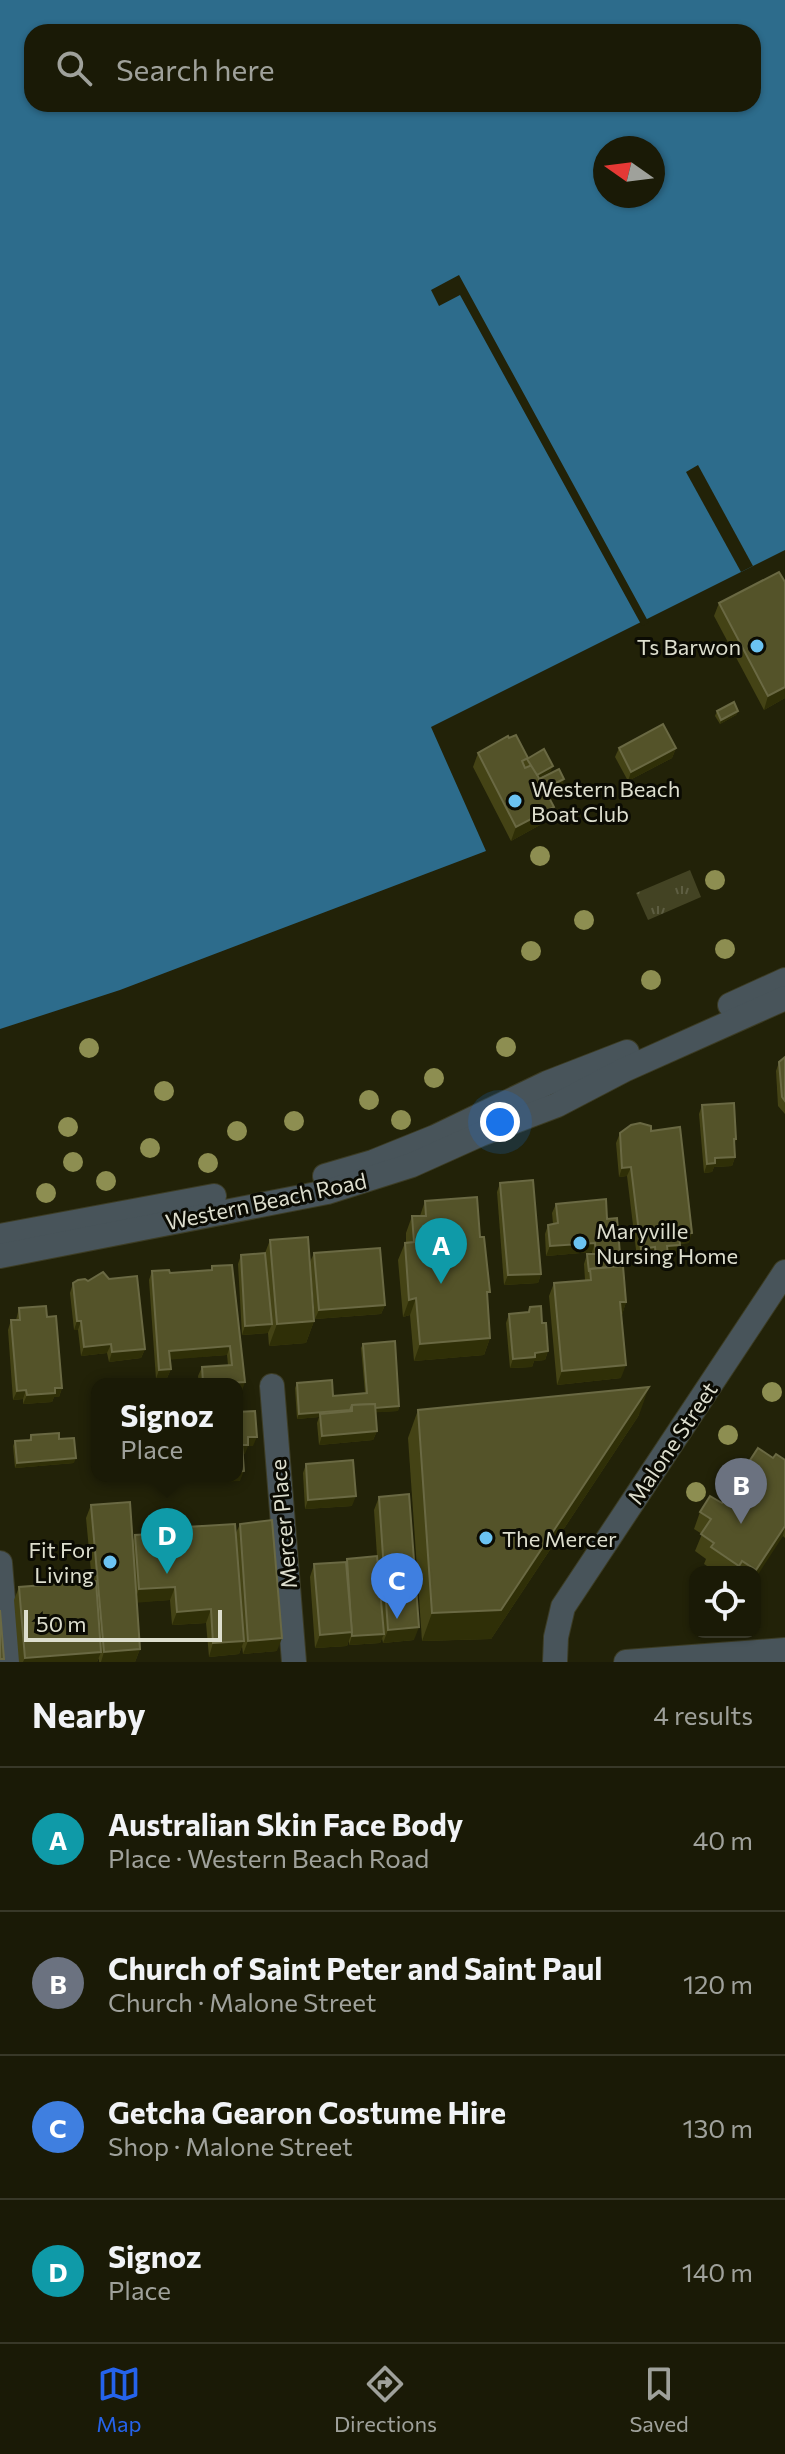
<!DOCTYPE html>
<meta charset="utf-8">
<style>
body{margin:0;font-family:Commissioner,sans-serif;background:#272714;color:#f1f3f6}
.controls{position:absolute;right:24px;bottom:24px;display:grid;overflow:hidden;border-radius:16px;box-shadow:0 2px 6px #0004}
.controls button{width:72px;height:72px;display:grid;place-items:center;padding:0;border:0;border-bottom:2px solid #383828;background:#1a1a06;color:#f1f3f6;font:40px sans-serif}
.compass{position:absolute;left:593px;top:136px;width:72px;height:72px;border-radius:50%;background:#1a1a06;box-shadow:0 2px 6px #0004;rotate:284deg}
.scale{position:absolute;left:24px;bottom:20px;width:198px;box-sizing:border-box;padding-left:8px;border:4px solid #dddece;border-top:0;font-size:22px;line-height:28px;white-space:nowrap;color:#dddece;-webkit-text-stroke:6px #0b0b03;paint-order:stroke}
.you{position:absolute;left:500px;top:1122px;width:28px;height:28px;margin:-20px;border:6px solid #fff;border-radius:50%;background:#1a73e8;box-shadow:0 0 0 12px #1a73e833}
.badge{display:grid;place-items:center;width:52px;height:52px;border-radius:50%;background:#2563eb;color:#fff;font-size:26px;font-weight:700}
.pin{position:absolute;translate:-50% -66px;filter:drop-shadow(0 2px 4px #0008)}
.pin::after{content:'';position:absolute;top:42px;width:28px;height:24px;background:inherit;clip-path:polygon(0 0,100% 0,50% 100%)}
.popup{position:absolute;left:91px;top:1378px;width:152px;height:104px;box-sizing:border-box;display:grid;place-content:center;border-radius:16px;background:#1a1a06;filter:drop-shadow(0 2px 6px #0005);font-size:26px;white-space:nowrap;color:#9fa19b}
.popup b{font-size:30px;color:#f1f3f6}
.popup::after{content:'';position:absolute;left:50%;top:100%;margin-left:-16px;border:16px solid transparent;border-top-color:#1a1a06}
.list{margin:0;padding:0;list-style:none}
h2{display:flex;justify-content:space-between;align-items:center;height:104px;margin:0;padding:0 32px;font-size:34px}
h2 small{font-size:26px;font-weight:400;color:#9fa19b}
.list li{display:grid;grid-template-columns:52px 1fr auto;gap:24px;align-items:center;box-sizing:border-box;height:144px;padding:0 32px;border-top:2px solid #383828}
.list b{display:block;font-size:30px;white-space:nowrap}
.list p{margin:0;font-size:26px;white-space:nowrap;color:#9fa19b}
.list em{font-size:26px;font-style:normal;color:#9fa19b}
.icon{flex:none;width:44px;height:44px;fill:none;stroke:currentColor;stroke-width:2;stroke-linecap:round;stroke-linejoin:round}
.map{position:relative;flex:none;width:785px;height:1662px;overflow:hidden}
.search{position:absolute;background:#1a1a06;box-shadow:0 2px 6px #0004;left:24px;right:24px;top:24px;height:88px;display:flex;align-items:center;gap:20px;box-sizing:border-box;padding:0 28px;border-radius:24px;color:#9fa19b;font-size:30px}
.sheet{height:680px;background:#1a1a06}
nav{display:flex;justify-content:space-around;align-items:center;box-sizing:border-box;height:112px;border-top:2px solid #383828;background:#1a1a06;font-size:22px;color:#9fa19b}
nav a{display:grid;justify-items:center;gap:4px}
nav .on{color:#2563eb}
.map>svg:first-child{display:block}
.park{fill:url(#park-tufts)}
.water{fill:#2d6c8c;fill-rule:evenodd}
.pier{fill:#222208}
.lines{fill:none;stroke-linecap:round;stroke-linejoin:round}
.minor-casing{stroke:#3c3c24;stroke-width:26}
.minor{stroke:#48545a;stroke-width:24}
.tree{fill:#8d8e51}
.wall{fill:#444315}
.shaded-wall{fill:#2f2f07}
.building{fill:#545329;stroke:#6a6943;stroke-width:2}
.poi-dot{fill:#6bc3f2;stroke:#0b0b03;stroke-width:3}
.labels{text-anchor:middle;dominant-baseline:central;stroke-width:6;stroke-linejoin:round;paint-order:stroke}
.poi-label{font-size:22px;fill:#dddece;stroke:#0b0b03;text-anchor:start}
.street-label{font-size:22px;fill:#dddece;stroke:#0b0b03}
</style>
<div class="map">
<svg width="785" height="1662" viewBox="0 0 785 1662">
<defs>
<pattern id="park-tufts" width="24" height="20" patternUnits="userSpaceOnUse" patternTransform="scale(2)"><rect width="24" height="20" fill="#434323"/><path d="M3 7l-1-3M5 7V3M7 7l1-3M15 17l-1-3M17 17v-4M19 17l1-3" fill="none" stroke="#5e5e42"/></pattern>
</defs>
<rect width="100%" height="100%" fill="#222208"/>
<polygon class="park" points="690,870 701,897 648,920 636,893"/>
<path class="water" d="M0,0H785V550L431,727L486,851L120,990L0,1029ZM32,32H753V104H32ZM605,148H653V196H605Z"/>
<g class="pier">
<polygon points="459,275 649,623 642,626 460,295 439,306 431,290"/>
<polygon points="698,465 753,566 741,572 686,472"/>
</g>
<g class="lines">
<defs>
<g id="minor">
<polyline points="730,1005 785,980"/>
<polyline points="325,1176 373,1162 435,1137 547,1083 627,1052"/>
<polyline points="0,1236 214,1196"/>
<polyline points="0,1256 327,1192 412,1165 481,1134 557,1105 624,1070 785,998"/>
<polyline points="272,1386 294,1662"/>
<polyline points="0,1563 8,1662"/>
<polyline points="555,1662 556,1637 563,1607 785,1272"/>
<polyline points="626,1662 785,1650"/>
</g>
</defs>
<use href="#minor" class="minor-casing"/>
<use href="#minor" class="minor"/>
</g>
<g class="tree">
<circle cx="540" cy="856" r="10"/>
<circle cx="715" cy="880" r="10"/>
<circle cx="584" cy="920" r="10"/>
<circle cx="725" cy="949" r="10"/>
<circle cx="531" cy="951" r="10"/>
<circle cx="651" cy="980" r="10"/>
<circle cx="506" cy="1047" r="10"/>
<circle cx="89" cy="1048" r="10"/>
<circle cx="434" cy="1078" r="10"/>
<circle cx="164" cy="1091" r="10"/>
<circle cx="369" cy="1100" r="10"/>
<circle cx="401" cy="1120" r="10"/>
<circle cx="294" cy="1121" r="10"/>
<circle cx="68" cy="1127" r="10"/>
<circle cx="237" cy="1131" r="10"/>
<circle cx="150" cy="1148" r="10"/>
<circle cx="73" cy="1162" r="10"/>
<circle cx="208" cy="1163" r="10"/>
<circle cx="106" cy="1181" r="10"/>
<circle cx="46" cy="1193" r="10"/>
<circle cx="772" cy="1392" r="10"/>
<circle cx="728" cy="1435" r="10"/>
<circle cx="696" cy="1492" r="10"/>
</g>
<g class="wall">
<polygon points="719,603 785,698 764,710 714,616"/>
<polygon points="717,711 738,711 736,715 720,724 715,716"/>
<polygon points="619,748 676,748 672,758 628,781 615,757"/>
<polygon points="478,753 528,758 551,771 538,778 563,783 546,792 549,820 511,841 473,767"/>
<polygon points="785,1057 785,1114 778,1106 776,1071 779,1062"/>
<polygon points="702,1105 736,1139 734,1145 735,1157 732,1166 714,1167 712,1172 704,1173 699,1114"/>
<polygon points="651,1131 689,1243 680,1244 676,1254 668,1255 665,1264 653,1265 652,1256 637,1258 627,1176 619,1177 616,1143 620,1133"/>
<polygon points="500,1183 541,1274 538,1283 504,1285 497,1192"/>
<polygon points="425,1201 480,1237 490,1338 484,1355 414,1361 410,1315 403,1317 398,1260 405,1243 406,1243 406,1233 412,1216 420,1216"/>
<polygon points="556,1204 607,1219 621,1266 626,1302 622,1315 621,1378 557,1385 549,1296 554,1283 585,1280 584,1264 587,1254 592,1254 592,1252 546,1256 545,1234 548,1225 553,1224 552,1213"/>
<polygon points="270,1240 314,1321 306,1343 269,1346 268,1333 242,1335 238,1264 241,1255 265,1253"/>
<polygon points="314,1253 385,1305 381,1314 315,1319 310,1262"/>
<polygon points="212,1266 242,1391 237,1392 237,1384 199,1384 198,1376 202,1367 228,1365 227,1355 170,1359 171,1369 167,1378 156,1379 149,1280 152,1271 170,1273 211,1270"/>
<polygon points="73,1283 145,1349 141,1358 109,1362 107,1353 81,1356 78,1330 74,1330 70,1293"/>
<polygon points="530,1307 542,1323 548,1351 545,1360 534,1361 532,1367 510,1368 506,1323 509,1314 528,1312"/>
<polygon points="19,1308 47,1317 62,1388 59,1397 54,1397 52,1402 23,1404 23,1399 13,1400 8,1330 11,1320 16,1320"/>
<polygon points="363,1344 399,1406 398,1411 375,1412 377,1431 373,1440 319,1445 317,1423 319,1417 297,1419 295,1388 297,1383 333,1396 365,1393 361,1348"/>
<polygon points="418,1410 639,1415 491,1639 422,1641 408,1438"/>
<polygon points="31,1435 59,1439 74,1463 15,1468 13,1446 15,1441 29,1440"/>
<polygon points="773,1458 785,1460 785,1538 783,1536 755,1572 716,1572 704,1564 706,1559 695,1551 702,1534 694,1529 700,1512 722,1503"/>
<polygon points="306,1464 352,1506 305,1509 303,1473"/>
<polygon points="379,1497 414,1640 383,1643 382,1638 380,1643 349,1645 349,1640 347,1646 315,1648 310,1577 314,1564 346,1562 347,1559 377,1556 374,1510"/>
<polygon points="91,1505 132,1543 135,1535 169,1533 170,1528 235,1535 240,1524 277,1651 243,1654 242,1646 239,1654 209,1657 206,1623 172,1625 170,1600 137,1602 140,1649 135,1662 99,1662 99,1658 97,1662 19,1662 14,1600 19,1587 92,1582 86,1518"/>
</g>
<g class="shaded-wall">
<polygon points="785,687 785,698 764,710 768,696"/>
<polygon points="738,711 736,715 720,724 721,720"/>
<polygon points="676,748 672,758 628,781 631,772"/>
<polygon points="553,766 551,771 534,780 536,775"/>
<polygon points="564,779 563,783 541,794 543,789"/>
<polygon points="554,807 549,820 511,841 516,827"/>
<polygon points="735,1157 732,1166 714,1167 712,1172 704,1173 707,1164 715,1158"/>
<polygon points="631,1167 627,1176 619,1177 622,1168"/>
<polygon points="692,1233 689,1243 676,1244 679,1235"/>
<polygon points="595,1243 592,1252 546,1256 550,1246"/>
<polygon points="680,1245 676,1254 668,1255 665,1264 653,1265 656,1256 667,1246"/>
<polygon points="655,1247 652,1256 637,1258 641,1249"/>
<polygon points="541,1274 538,1283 504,1285 508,1275"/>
<polygon points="416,1298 410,1315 403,1317 409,1300"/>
<polygon points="620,1302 626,1302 622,1315"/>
<polygon points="385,1305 381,1314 315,1319 319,1310"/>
<polygon points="77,1321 81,1321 78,1330 74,1330"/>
<polygon points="314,1321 306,1343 269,1346 277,1324"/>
<polygon points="272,1324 268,1333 242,1335 245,1326"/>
<polygon points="490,1338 484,1355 414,1361 420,1344"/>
<polygon points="111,1344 107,1353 81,1356 84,1347"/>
<polygon points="230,1346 227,1355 166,1360 169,1351"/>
<polygon points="145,1349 141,1358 109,1362 112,1352"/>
<polygon points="548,1351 545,1360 534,1361 532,1367 510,1368 513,1359 535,1353"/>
<polygon points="626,1365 621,1378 557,1385 562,1371"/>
<polygon points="171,1369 167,1378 156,1379 159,1370"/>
<polygon points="245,1382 242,1391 237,1392 237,1384 223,1384"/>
<polygon points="649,1387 639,1415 491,1639 422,1641 432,1613"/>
<polygon points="55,1388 62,1388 59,1397 54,1397 52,1402 23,1404 27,1395"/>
<polygon points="26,1390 23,1399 13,1400 17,1391"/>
<polygon points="399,1406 398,1411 351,1414 352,1410"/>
<polygon points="350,1410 348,1415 320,1414 319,1417 297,1419 299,1414"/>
<polygon points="377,1431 373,1440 319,1445 322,1436"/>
<polygon points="248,1437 257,1437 253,1446 248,1446 245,1454 239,1454 242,1445"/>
<polygon points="76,1458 74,1463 15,1468 17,1463"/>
<polygon points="244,1471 240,1481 218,1482 220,1476 237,1476 237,1472"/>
<polygon points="180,1476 219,1476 218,1477 179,1480"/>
<polygon points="356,1496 352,1506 305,1509 308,1500"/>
<polygon points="785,1526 783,1536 755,1579 756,1570"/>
<polygon points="175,1587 170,1600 134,1603 139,1589"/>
<polygon points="211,1609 206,1623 172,1625 177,1612"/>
<polygon points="419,1627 414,1640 383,1643 388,1630"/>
<polygon points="352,1632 347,1646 315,1648 320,1635"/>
<polygon points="384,1634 380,1643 349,1645 352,1636"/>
<polygon points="282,1638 277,1651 243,1654 248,1641"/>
<polygon points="244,1641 239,1654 209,1657 213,1643"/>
<polygon points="140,1649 135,1662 101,1662 104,1652"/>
<polygon points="101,1652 97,1662 23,1662 25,1658"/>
</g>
<g class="building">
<polygon points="779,572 785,582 785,687 768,696 719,603"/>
<polygon points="734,702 738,711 721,720 717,711"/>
<polygon points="663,724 676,748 631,772 619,748"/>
<polygon points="516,735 528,758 522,761 525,768 532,765 554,807 516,827 478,753 508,736 509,738"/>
<polygon points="544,749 553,766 537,775 527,759"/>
<polygon points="559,769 564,779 544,789 539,779"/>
<polygon points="785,1057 785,1101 782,1097 779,1062"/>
<polygon points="734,1103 736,1139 734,1139 735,1157 715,1158 715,1163 707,1164 702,1105"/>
<polygon points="640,1123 651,1126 651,1131 680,1127 692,1233 679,1235 680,1245 667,1246 668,1255 656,1256 655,1247 641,1249 631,1167 622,1168 620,1133 631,1125"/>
<polygon points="533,1180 541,1274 508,1275 500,1183"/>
<polygon points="477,1197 480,1237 484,1237 490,1292 487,1292 490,1338 420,1344 416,1298 409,1300 405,1243 414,1242 412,1216 426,1216 425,1201"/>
<polygon points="606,1199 607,1219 617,1218 621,1266 590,1269 589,1272 587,1254 596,1254 595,1243 550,1246 548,1225 558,1223 556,1204"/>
<polygon points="308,1237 314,1321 277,1324 270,1240"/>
<polygon points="380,1248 385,1305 319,1310 314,1253"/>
<polygon points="265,1253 272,1324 245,1326 241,1255"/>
<polygon points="232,1265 245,1382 205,1384 203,1382 202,1367 232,1365 230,1346 169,1351 171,1369 159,1370 152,1271 169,1270 170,1273 212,1270 212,1266"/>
<polygon points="623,1266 626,1302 620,1302 626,1365 562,1371 554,1283 591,1280 590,1269"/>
<polygon points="103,1272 109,1279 137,1276 145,1349 112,1352 111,1344 84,1347 81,1321 77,1321 73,1283 78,1280 85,1279 88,1281"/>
<polygon points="46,1306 47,1317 56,1316 62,1388 55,1388 55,1393 27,1395 26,1390 17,1391 11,1320 20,1320 19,1308"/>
<polygon points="541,1306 542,1323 546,1323 548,1351 535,1353 535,1357 513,1359 509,1314 529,1312 530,1307"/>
<polygon points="395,1341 399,1406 375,1408 375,1404 352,1405 350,1410 299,1414 297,1383 332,1380 333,1396 367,1393 363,1344"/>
<polygon points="649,1387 501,1610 432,1613 418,1410"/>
<polygon points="375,1404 377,1431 322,1436 320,1414 352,1411 352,1405"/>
<polygon points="255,1411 257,1437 248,1437 248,1445 242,1445 244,1471 237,1472 237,1412"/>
<polygon points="59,1433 59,1439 74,1438 76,1458 17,1463 15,1441 31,1440 31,1435"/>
<polygon points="758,1448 773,1458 776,1454 785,1460 785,1526 756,1570 742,1561 739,1566 711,1547 714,1543 701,1534 711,1519 700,1512 710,1496 722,1503"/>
<polygon points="353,1460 356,1496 308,1500 306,1464"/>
<polygon points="409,1494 419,1627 388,1630 379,1497"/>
<polygon points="130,1502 140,1649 104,1652 91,1505"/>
<polygon points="272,1520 282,1638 248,1641 240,1524"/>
<polygon points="235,1524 244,1641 213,1643 211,1609 177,1612 175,1587 139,1589 135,1535 171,1533 170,1528"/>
<polygon points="377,1556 384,1634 352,1636 347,1559"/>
<polygon points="346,1562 352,1632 320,1635 314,1564"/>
<polygon points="96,1581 101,1652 25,1658 19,1587"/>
<polygon points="0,1610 4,1659 0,1659"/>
</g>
<g class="poi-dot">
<circle cx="757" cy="646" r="8"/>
<circle cx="515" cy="801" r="8"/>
<circle cx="580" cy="1243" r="8"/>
<circle cx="486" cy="1538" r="8"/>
<circle cx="110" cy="1562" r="8"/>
</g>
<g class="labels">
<g class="poi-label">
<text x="741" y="646" text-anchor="end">Ts Barwon</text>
<text x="531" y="788">Western Beach<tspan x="531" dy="25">Boat Club</tspan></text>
<text x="596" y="1230">Maryville<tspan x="596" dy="25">Nursing Home</tspan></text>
<text x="502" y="1538">The Mercer</text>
<text x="94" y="1549" text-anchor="end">Fit For<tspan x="94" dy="25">Living</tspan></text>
</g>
<g class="street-label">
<text transform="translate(266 1201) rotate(-12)">Western Beach Road</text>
<text transform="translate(672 1443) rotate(-56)">Malone Street</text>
<text transform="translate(283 1524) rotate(-95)">Mercer Place</text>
</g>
</g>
</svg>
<div class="controls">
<button><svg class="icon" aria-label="locate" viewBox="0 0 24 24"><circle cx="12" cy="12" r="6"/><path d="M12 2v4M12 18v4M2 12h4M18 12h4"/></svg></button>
</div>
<svg class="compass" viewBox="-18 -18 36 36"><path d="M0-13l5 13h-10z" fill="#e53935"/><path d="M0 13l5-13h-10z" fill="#9fa19b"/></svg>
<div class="scale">50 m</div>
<div class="you"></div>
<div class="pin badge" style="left:441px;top:1284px;background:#0f9aa8">A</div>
<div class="pin badge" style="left:741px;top:1524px;background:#6b7280">B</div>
<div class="pin badge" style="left:397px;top:1619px;background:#3f7fe0">C</div>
<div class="pin badge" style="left:167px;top:1574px;background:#0f9aa8">D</div>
<div class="popup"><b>Signoz</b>Place</div>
<div class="search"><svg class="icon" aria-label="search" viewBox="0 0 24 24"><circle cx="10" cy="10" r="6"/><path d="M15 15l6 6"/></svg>Search here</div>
</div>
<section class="sheet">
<h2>Nearby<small>4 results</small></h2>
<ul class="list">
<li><span class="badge" style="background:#0f9aa8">A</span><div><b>Australian Skin Face Body</b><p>Place · Western Beach Road</p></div><em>40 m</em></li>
<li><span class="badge" style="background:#6b7280">B</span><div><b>Church of Saint Peter and Saint Paul</b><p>Church · Malone Street</p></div><em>120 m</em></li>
<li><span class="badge" style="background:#3f7fe0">C</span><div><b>Getcha Gearon Costume Hire</b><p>Shop · Malone Street</p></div><em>130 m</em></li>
<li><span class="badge" style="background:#0f9aa8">D</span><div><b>Signoz</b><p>Place</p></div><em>140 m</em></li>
</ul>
</section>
<nav>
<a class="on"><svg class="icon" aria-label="map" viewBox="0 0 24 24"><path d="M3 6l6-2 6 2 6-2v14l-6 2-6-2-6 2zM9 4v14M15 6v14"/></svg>Map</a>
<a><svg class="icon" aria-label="directions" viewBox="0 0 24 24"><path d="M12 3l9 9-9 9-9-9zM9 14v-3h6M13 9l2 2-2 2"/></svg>Directions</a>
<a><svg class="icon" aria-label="saved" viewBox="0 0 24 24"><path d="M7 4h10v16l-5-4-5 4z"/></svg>Saved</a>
</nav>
